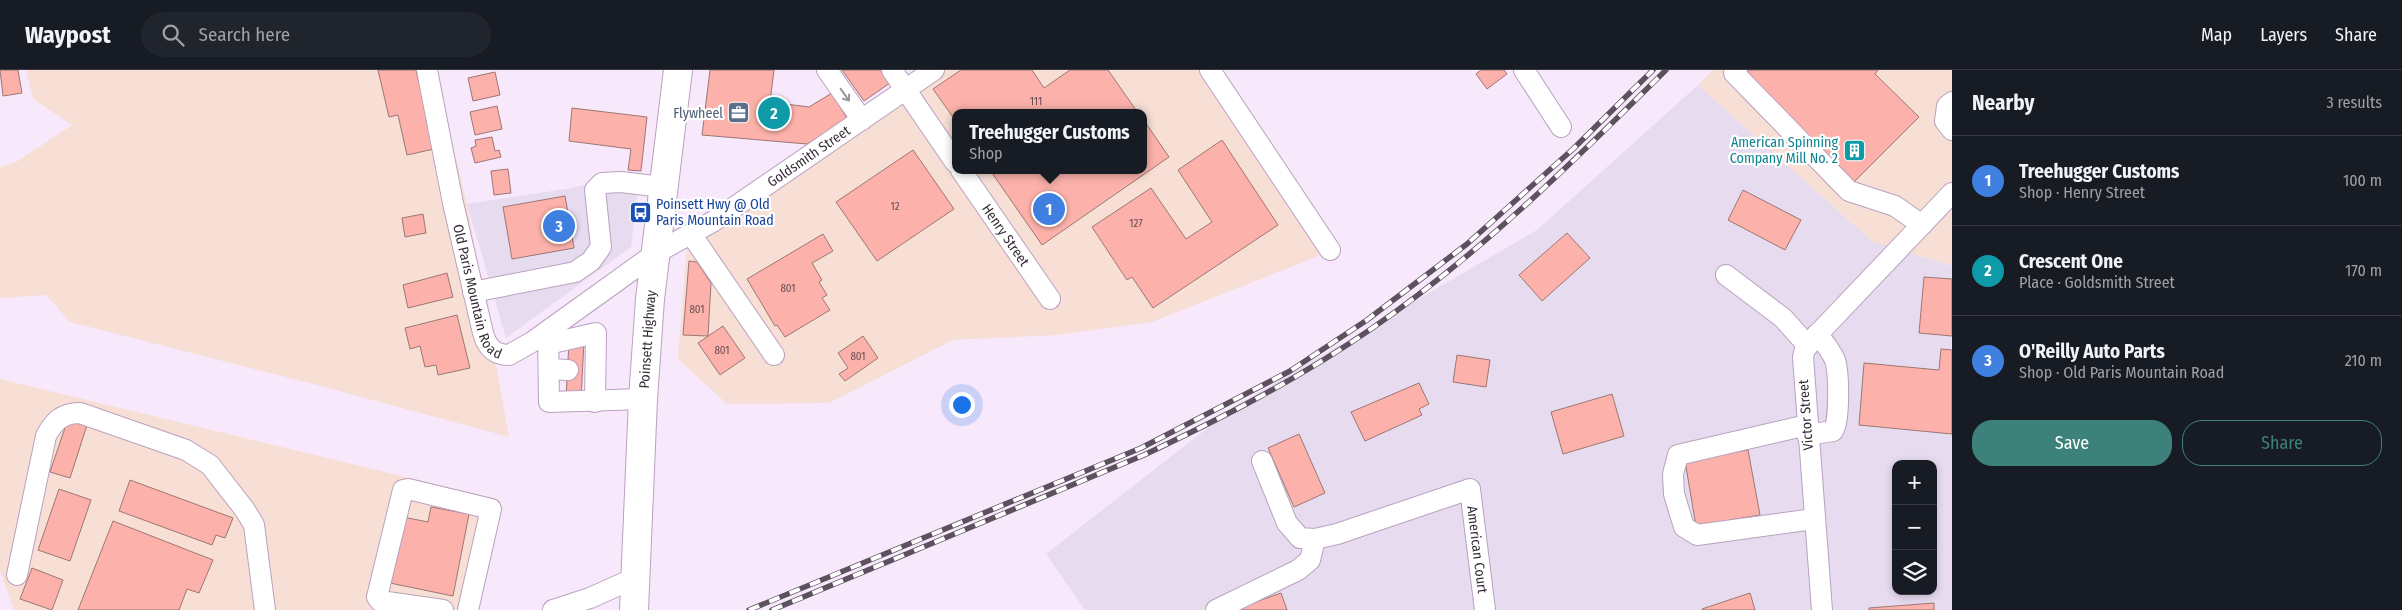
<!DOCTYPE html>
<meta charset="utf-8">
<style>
body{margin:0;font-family:"Fira Sans Condensed",sans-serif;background:#20242c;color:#f1f3f6}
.controls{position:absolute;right:15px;bottom:15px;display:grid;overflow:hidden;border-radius:10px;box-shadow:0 2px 8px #0003}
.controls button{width:45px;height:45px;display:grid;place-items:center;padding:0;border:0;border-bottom:1px solid #363941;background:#171b24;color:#f1f3f6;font:25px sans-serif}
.you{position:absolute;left:961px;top:334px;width:18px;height:18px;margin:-12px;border:4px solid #fff;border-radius:50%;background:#1a73e8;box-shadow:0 0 0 8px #1a73e833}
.badge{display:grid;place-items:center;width:32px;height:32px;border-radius:50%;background:#3c827a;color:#fff;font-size:16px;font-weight:700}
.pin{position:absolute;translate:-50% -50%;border:2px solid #fff;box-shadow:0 1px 5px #0006}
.popup{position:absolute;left:952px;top:39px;width:195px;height:65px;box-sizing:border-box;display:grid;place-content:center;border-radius:10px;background:#171b24;filter:drop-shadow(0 1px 4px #0005);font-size:16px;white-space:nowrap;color:#9ea1a6}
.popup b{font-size:19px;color:#f1f3f6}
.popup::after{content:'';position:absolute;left:50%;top:100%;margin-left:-10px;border:10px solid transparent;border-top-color:#171b24}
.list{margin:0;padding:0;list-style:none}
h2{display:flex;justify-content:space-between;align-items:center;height:65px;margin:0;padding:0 20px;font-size:21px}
h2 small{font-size:16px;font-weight:400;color:#9ea1a6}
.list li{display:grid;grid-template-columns:32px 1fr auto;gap:15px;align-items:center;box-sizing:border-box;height:90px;padding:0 20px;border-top:1px solid #363941}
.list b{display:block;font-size:19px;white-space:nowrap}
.list p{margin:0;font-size:16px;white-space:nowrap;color:#9ea1a6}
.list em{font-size:16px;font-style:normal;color:#9ea1a6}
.actions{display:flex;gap:10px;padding:15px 20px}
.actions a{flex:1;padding:11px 0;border:1px solid #3c827a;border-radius:20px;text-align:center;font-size:18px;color:#3c827a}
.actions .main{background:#3c827a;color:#fff}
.icon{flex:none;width:28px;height:28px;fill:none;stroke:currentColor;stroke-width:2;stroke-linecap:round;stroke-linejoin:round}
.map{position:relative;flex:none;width:1952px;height:540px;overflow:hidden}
header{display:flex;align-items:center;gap:30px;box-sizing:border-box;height:70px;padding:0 25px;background:#171b24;border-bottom:1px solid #363941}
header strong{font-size:24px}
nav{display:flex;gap:28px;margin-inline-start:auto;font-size:18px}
.search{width:350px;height:45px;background:#20242c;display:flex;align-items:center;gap:12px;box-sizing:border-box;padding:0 18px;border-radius:28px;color:#9ea1a6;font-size:19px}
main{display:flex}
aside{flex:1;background:#171b24}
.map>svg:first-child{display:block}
.commercial{fill:#e7dbf0;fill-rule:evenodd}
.industrial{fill:#f7dfd5;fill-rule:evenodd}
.building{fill:#fcb2aa;stroke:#9d7672}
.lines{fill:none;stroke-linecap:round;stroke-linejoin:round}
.minor-casing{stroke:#baa1bf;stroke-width:22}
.highway-casing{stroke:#baa1bf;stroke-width:30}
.minor{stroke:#fff;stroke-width:20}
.highway{stroke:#fff;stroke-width:28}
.rail-casing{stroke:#5d515f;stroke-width:5.5}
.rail{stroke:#fff;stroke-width:4;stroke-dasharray:11;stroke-linecap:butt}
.oneway{stroke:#9b969c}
.labels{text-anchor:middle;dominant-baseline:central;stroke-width:4.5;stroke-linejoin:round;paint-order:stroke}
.number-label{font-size:11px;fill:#684e55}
.service-label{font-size:14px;fill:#4e5e75;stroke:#fff;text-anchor:end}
.culture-label{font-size:14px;fill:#0d838f;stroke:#fff;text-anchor:end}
.street-label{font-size:14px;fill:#372d39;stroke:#fff}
.transit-label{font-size:14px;fill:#164399;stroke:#fff;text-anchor:start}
</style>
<header>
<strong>Waypost</strong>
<div class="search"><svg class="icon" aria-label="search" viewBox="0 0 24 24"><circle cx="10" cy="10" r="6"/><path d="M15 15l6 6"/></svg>Search here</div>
<nav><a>Map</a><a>Layers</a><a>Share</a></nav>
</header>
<main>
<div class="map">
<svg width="1952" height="540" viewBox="0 0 1952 540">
<rect width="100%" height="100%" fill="#f8e8fb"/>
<g class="commercial">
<path d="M1698,15L1872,171L1952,196V540H1085L1046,484L1237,335L1537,160ZM1896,394H1933V521H1896Z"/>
<polygon points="640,103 631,177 506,268 467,134 566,119"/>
</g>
<g class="industrial">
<polygon points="26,0 435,0 467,134 509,367 317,315 70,252 46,225 0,228 0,97 16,92 72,55 33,29"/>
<path d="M926,0H1206L1329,182L1152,252L1057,265L953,270L829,333L727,334L678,289L687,173ZM955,43H1143V100H955Z"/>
<polygon points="1713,0 1952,0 1952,196 1872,171 1698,15"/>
<polygon points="0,309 501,430 477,540 14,540 0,500"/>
</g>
<g class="building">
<polygon points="0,0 18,0 22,23 3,26"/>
<polygon points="378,0 416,0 434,79 407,85 398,45 389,47"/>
<polygon points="710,0 774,0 770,32 809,37 832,23 848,50 807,74 702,65"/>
<polygon points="842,0 881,0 890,13 864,31"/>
<polygon points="961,0 1032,0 1044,18 1070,0 1108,0 1138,43 955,43 955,50 933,19"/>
<polygon points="1481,0 1504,0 1507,4 1487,19 1476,4"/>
<polygon points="1749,0 1878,0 1875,4 1919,47 1854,112 1745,4"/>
<polygon points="495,2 500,25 473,31 468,8"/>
<polygon points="497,36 502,59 475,65 470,42"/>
<polygon points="572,38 647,47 641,101 628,100 631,79 569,71"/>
<polygon points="1143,49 1169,87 1042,175 990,100 1143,100"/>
<polygon points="492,67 495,81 499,80 501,87 475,93 471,78 476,76 475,70"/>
<polygon points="1222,70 1278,155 1153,238 1132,207 1127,210 1092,157 1151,118 1186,169 1212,152 1178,100"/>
<polygon points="913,80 954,139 877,191 836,132"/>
<polygon points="508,99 511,123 494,125 491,101"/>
<polygon points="1743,120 1801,150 1785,180 1728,150"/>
<polygon points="565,126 574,178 512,189 503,137"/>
<polygon points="423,144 426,163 405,167 402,148"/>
<polygon points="1567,163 1590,188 1542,231 1519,205"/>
<polygon points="823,164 833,181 812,193 822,210 819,212 827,225 822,228 830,240 785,267 777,255 775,256 747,209"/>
<polygon points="689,191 697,192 711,213 708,266 683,265"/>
<polygon points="447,203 453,227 408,238 403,215"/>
<polygon points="1924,207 1952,209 1952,266 1919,263"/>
<polygon points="457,245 470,298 438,305 436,295 425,297 420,276 410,279 405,258"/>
<polygon points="723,256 745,288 720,305 698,273"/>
<polygon points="863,266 878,288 845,311 839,304 848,298 838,283"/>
<polygon points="569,271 584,272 581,329 566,328"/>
<polygon points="1941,279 1952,280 1952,364 1859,355 1864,293 1939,300"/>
<polygon points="1457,285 1490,290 1486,317 1453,312"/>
<polygon points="1419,313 1429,334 1419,339 1422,345 1365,371 1351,342"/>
<polygon points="1612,324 1624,366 1563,384 1551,342"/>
<polygon points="69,346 88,352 70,408 50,402"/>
<polygon points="1299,364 1325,423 1294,437 1268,378"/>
<polygon points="1748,380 1760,445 1696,456 1685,391"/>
<polygon points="130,410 233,448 225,468 216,465 212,475 119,441"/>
<polygon points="59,419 91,430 70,491 38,480"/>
<polygon points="431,437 469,444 453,526 390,513 403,447 428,452"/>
<polygon points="113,451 213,490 199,523 187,519 179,540 78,540"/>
<polygon points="32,498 63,510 52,540 20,529"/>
<polygon points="1281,523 1287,540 1233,540"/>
<polygon points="1750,523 1755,540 1702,540 1702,539"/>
<polygon points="1934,533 1934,540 1869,540 1869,538"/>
</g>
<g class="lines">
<defs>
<g id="minor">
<path id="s1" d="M427,0L453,133L483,263C487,277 494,285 509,285L532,272L656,183L714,151L934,0"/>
<polyline points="827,0 862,50"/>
<polyline points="892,0 955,92"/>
<polyline points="1210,0 1330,180"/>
<polyline points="1524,0 1561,57"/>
<polyline points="1737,0 1734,3 1849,121 1895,136 1922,155"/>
<polyline points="1952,32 1947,36 1945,51 1952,60"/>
<path id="s2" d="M961,100L1050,229"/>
<polyline points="691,164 774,285"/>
<polyline points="1726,205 1783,248 1808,276"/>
<polyline points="473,222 575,202 591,191 601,177 595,120 602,113 621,112 662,117"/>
<polyline points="548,261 549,332 643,329"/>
<polyline points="548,274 596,263 595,332"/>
<polyline points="549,299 568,300"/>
<polyline points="1807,355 1678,385 1673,404 1674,424 1684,457 1697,465 1814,449"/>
<path d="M1807,365L1833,361C1840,351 1839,303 1835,290C1831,281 1824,272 1817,264"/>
<path id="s3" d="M1315,469L1337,464L1470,419L1485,540"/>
<path d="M17,505L46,366C54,351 62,343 80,343L186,380L210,395L245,440L254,455L265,540"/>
<polyline points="443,540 380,531 377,527 403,420 408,419 491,439 468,540"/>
<polyline points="553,540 590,528 635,508"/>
<polyline points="1216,540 1298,500 1310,490 1315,469 1300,468 1287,453 1262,391"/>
<polyline points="1822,540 1803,287 1805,279 1816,266 1952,123"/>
</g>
<g id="highway">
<path id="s4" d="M634,540L643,329L650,229L678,0"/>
</g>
</defs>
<use href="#minor" class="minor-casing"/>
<use href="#highway" class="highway-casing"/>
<use href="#minor" class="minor"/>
<use href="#highway" class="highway"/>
<defs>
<g id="rail">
<polyline points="749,540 1141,378 1290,301 1367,250 1467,174 1573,79 1653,0"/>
<path d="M772,540L1144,385C1222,348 1300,308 1371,259C1479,185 1573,92 1666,0"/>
</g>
</defs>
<use href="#rail" class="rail-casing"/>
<use href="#rail" class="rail"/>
</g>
<defs><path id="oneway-shaft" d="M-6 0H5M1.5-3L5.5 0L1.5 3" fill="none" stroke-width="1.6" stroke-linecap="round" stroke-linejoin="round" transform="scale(1.25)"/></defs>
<use class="oneway" href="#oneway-shaft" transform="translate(845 25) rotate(55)"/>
<defs>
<symbol id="office-square" viewBox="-11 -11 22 22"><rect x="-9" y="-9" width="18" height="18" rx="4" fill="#5c6f8a" stroke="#fff"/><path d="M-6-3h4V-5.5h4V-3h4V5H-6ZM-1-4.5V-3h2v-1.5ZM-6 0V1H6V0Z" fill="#fff"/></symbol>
<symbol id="building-square" viewBox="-11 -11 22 22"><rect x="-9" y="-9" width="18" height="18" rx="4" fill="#0f9aa8" stroke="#fff"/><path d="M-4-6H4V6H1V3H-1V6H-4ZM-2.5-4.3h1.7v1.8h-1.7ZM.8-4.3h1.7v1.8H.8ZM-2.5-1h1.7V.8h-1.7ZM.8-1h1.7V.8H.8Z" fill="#fff"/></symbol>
<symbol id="bus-square" viewBox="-11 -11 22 22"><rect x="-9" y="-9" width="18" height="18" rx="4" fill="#1a4fb4" stroke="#fff"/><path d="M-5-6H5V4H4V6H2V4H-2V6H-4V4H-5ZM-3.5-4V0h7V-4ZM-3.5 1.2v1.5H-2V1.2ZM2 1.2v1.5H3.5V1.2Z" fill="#fff"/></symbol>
</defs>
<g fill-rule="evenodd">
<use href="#office-square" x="726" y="30" width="25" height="25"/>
<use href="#building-square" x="1842" y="68" width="25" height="25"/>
<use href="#bus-square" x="628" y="130" width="25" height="25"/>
</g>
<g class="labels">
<g class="number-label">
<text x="1036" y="31">111</text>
<text x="895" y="136">12</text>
<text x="1136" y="153">127</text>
<text x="788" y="218">801</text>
<text x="697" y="239">801</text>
<text x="722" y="280">801</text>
<text x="858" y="286">801</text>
</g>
<g class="service-label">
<text x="723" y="43">Flywheel</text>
</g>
<g class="culture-label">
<text x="1838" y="72">American Spinning<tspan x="1838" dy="16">Company Mill No. 2</tspan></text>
</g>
<g class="street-label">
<text stroke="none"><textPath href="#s1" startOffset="666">Goldsmith Street</textPath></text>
<text stroke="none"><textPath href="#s2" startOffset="79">Henry Street</textPath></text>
<text stroke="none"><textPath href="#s1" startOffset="228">Old Paris Mountain Road</textPath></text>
<text stroke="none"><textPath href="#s4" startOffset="271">Poinsett Highway</textPath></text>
<text transform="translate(1806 345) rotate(-94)">Victor Street</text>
<text stroke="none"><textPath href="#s3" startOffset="224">American Court</textPath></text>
</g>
<g class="transit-label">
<text x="656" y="134">Poinsett Hwy @ Old<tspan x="656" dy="16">Paris Mountain Road</tspan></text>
</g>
</g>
</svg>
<div class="controls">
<button>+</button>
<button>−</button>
<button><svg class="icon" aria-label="layers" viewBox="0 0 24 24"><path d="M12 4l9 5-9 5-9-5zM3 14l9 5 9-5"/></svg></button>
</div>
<div class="you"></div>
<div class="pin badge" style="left:1049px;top:139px;background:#3f7fe0">1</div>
<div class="popup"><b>Treehugger Customs</b>Shop</div>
<div class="pin badge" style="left:774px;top:43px;background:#0f9aa8">2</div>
<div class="pin badge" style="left:559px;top:156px;background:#3f7fe0">3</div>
</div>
<aside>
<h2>Nearby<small>3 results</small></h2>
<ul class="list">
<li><span class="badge" style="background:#3f7fe0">1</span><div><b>Treehugger Customs</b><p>Shop · Henry Street</p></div><em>100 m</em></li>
<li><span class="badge" style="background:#0f9aa8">2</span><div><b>Crescent One</b><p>Place · Goldsmith Street</p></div><em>170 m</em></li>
<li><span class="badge" style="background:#3f7fe0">3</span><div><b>O'Reilly Auto Parts</b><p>Shop · Old Paris Mountain Road</p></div><em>210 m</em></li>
</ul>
<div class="actions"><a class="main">Save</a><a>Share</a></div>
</aside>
</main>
